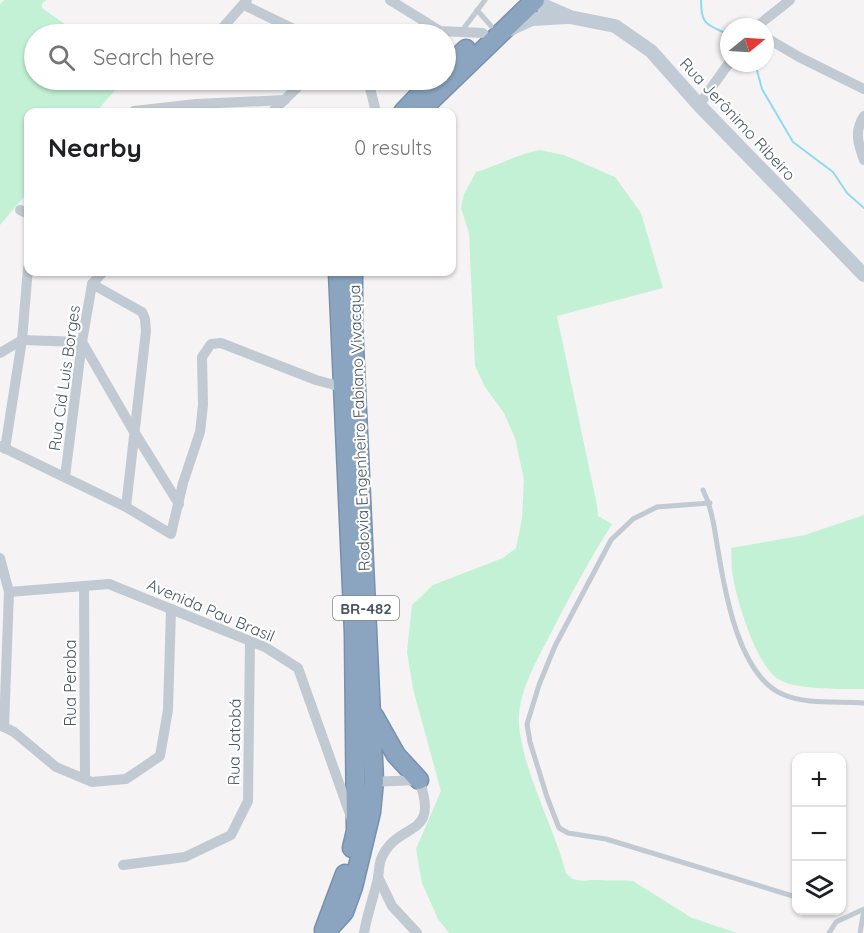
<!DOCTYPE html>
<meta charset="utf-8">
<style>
body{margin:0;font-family:Quicksand,sans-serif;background:#f6f6f6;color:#202124}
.controls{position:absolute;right:18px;bottom:18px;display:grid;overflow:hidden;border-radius:12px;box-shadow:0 2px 4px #0004}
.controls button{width:54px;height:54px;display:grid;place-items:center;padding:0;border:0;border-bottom:2px solid #e0e0e0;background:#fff;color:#202124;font:30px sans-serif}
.compass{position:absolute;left:720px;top:18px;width:54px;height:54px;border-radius:50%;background:#fff;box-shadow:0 2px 4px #0004;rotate:72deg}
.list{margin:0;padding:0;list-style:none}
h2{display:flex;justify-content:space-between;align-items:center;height:78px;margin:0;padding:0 24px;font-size:26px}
h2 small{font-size:20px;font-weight:400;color:#757577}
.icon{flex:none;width:33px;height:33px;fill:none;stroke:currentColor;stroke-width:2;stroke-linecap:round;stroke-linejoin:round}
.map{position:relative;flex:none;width:864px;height:933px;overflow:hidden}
.search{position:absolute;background:#fff;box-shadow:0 2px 4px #0004;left:24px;top:24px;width:432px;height:66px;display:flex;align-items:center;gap:15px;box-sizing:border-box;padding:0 21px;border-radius:33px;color:#757577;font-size:22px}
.panel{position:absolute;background:#fff;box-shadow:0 2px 4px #0004;left:24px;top:108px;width:432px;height:168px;border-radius:12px}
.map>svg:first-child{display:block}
.green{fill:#c3f1d5}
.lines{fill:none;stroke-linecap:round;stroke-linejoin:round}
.stream{stroke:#90daee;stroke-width:2}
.highway-casing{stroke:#7690ad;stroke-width:21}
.lane{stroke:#c1cad2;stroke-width:5}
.street{stroke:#c1cad2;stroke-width:10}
.secondary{stroke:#c1cbd6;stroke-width:14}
.highway{stroke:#8ba5c1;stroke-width:18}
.labels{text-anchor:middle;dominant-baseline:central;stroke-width:4.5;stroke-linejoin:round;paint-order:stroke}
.shield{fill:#fff;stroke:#808990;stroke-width:1.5}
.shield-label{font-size:15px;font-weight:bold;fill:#4a5661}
.street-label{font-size:16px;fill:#4a5661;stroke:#fff}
</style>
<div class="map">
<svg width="864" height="933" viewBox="0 0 864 933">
<rect width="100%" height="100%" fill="#f5f3f3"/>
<g class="green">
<polygon points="4,0 46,0 42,4 42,8 79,34 34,34 34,80 124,80 96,112 28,112 28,192 0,225 0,4"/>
<path d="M540,150L564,155L615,177L641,213L663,288L557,316L597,505L598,516L612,524C591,557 572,592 554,627C539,657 517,691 519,725C523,772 554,827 566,873C576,885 585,879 598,880C610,881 621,880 633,881L692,918L737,933H449L438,919L422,883L416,849L441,791L413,689L407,652L412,605L433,585L503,558L516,548L522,519L524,480L515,438L504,413L485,387L475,366L469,233L461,208L464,194L476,172C498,166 517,154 540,150Z"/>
<path d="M864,515V689C843,689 795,690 778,679C756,665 735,596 732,571C731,563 732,555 731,548L805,535Z"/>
</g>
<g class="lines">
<g class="stream">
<path d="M701,0C701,27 708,24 729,35"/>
<polyline points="755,63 762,89 793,142 833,172 847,193 864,208"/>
</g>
<defs>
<g id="highway">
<polyline points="446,68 466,49"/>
<polyline points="403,112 425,89"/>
<polyline points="419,112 535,0"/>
<polyline points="338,272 354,633 356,831 352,848"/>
<polyline points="374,716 396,755 419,780"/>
<polyline points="324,930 345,874"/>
<polyline points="325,933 344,912 353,887 371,812 374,781 353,324 353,272"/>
</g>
</defs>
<use href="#highway" class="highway-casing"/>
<g class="lane">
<polyline points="477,10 491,26"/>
<polyline points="461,32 485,0"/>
<path d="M703,490C713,510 715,534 719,556C726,598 740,675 782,694C806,705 838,701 864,703"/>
<polyline points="710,503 657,507 633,519 611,540 555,646 539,685 527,724 530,742 547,797 559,828 568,833 606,839 796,897"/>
<polyline points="829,933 836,922 864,909"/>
<polyline points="860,933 864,910"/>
</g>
<g class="street">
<polyline points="390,0 440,31 483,33"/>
<polyline points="244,5 304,34"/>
<polyline points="756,27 790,0"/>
<polyline points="217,34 247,0"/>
<polyline points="765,37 799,57 864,89"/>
<polyline points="368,80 376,112"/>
<polyline points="699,105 729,63"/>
<polyline points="134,111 196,104 285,100"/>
<polyline points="272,112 305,80"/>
<path d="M864,116C854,131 858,144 864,160"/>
<polyline points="20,210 28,214"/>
<polyline points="92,284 142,312 145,319 146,331 126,507"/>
<polyline points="0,353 22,340 82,342 133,430 179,504"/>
<polyline points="0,446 126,507 171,534 183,483 200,432 203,405 202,357 211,344 221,343 316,380 342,387"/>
<polyline points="5,449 22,340 28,268"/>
<polyline points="65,477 82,342 92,284 103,272"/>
<polyline points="0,558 9,592 4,727"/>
<polyline points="84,586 85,779"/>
<polyline points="9,592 109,584 265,647 298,668 351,817"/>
<polyline points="0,725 14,732 56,767 92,782 126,779 160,756 168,710 171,609"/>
<polyline points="123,865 185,857 231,835 248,801 250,641"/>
<polyline points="378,877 392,906 417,933"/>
<path d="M364,933C367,914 374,896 378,878C379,872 379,865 381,859C397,820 441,840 419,780L370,782"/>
</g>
<g class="secondary">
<polyline points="531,0 570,17 615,26 651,51 699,105 864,275"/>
<polyline points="508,30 532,19 567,17"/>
</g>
<use href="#highway" class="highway"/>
</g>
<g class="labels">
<rect class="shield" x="333" y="596" width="66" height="24" rx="4.5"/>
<g class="shield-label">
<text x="366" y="608">BR-482</text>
</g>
<g class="street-label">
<text transform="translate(738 119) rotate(47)">Rua Jerônimo Ribeiro</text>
<text transform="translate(64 378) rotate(-82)">Rua Cid Luis Borges</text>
<text transform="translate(359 428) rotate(-92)">Rodovia Engenheiro Fabiano Vivacqua</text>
<text transform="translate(211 610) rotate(23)">Avenida Pau Brasil</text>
<text transform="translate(70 683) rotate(-90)">Rua Peroba</text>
<text transform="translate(234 742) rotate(-89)">Rua Jatobá</text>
</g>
</g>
</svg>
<div class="controls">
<button>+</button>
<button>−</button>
<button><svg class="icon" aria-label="layers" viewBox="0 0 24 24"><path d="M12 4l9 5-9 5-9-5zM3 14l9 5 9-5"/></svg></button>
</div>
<svg class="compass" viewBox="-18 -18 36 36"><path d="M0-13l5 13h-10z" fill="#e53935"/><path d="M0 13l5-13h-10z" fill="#757577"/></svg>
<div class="search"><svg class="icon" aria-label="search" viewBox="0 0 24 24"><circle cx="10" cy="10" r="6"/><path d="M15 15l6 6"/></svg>Search here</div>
<section class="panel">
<h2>Nearby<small>0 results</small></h2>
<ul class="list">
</ul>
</section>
</div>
